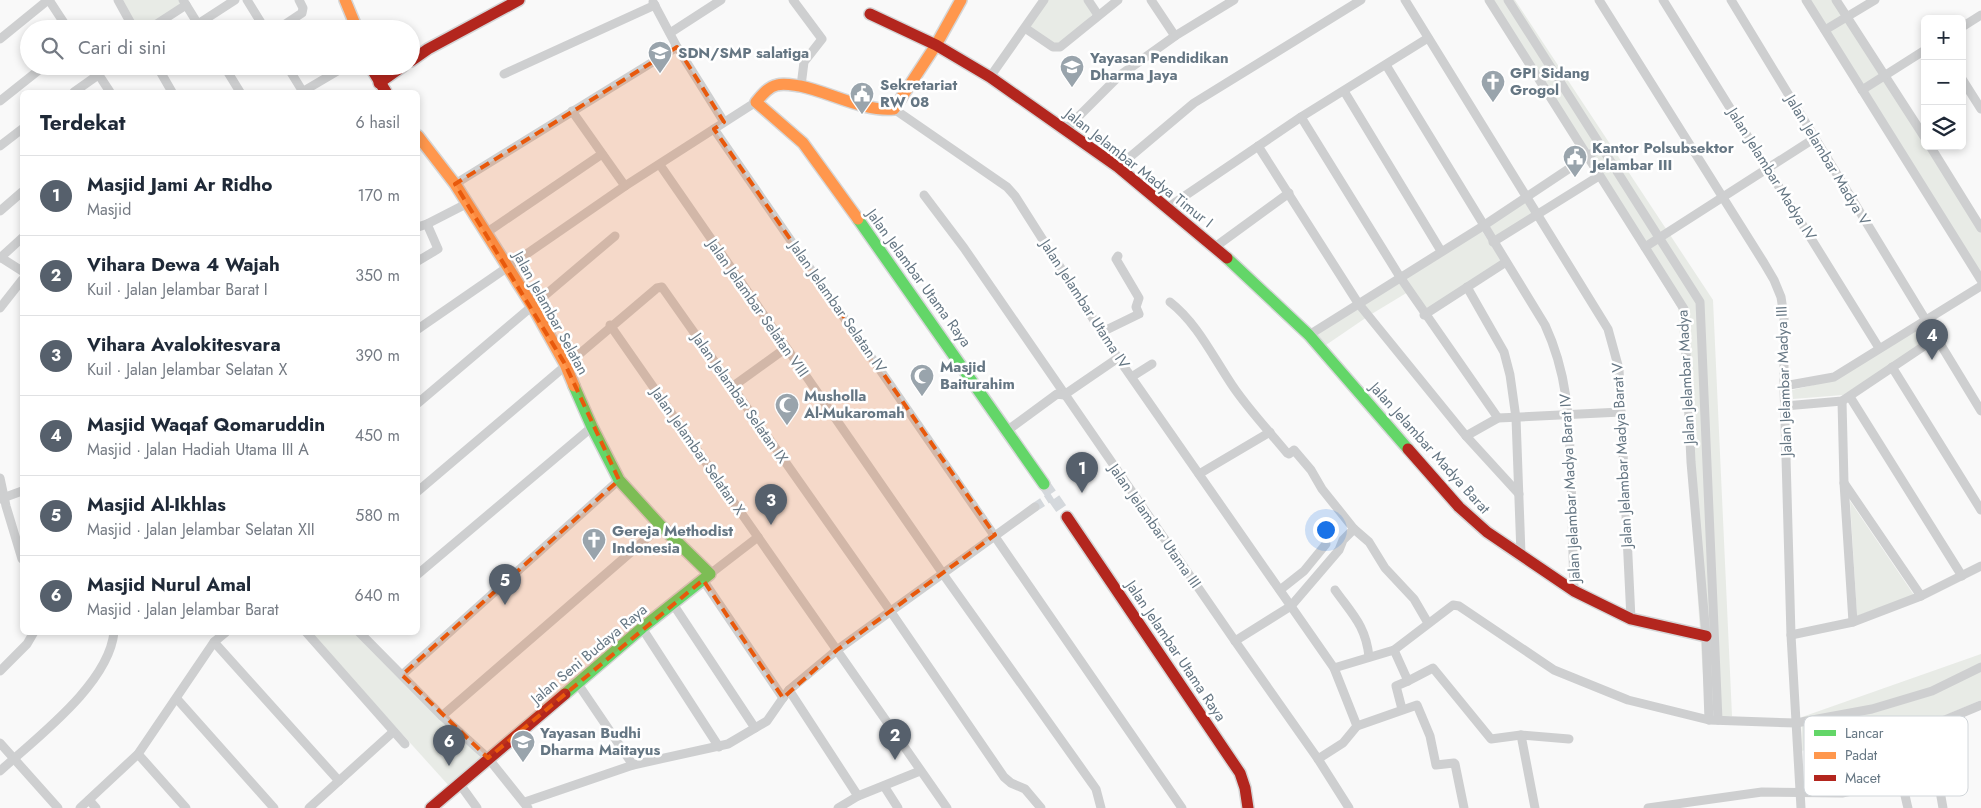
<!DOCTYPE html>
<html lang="id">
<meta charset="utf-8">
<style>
body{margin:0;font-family:Jost,sans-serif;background:#f6f6f7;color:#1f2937}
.controls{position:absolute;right:15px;top:15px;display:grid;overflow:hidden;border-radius:8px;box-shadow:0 2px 8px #0003}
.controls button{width:45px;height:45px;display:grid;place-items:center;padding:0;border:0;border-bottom:1px solid #e0e1e3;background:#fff;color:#1f2937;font:25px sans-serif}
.you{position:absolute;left:1325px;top:529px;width:18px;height:18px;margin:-12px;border:4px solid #fff;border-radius:50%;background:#1a73e8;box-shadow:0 0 0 8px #1a73e833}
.badge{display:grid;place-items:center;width:32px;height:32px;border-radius:50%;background:#56606c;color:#fff;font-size:16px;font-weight:700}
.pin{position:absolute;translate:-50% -41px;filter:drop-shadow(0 1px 2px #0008)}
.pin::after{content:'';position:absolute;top:26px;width:18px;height:15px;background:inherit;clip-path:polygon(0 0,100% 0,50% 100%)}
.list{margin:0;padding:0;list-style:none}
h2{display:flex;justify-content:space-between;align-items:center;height:65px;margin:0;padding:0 20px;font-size:21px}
h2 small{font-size:16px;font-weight:400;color:#747a83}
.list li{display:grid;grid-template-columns:32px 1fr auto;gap:15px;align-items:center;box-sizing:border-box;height:80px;padding:0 20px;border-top:1px solid #e0e1e3}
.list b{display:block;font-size:19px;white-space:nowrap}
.list p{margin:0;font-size:16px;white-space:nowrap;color:#747a83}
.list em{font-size:16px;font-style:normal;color:#747a83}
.icon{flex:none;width:28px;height:28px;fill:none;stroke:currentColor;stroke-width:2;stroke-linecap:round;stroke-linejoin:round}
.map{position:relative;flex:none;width:1981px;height:808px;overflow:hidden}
.search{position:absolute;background:#fff;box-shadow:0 2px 8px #0003;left:20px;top:20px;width:400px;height:55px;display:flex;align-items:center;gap:12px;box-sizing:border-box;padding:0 18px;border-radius:28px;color:#747a83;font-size:19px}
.panel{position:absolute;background:#fff;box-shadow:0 2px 8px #0003;left:20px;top:90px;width:400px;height:545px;border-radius:8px}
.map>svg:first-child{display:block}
.green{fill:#e8ebe6}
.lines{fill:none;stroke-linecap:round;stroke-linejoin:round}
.street-tunnel{stroke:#d4d8dc;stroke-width:9;stroke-dasharray:9 4.5;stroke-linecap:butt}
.secondary-tunnel{stroke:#d4d8dc;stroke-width:12;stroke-dasharray:12 6;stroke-linecap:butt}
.fast-casing{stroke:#d5d6d7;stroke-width:14}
.slow-casing{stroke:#d5d6d7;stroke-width:14}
.jam-casing{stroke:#d5d6d7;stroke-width:14}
.street{stroke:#cecfd0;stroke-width:9}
.fast{stroke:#63d668;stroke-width:11}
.slow{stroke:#ff974d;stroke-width:11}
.jam{stroke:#b3261e;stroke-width:11}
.marked{fill:#e8590c;fill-opacity:0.2;stroke:#e8590c;stroke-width:4;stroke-dasharray:10 6;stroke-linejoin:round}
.labels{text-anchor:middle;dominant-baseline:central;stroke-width:5;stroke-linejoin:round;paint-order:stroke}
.poi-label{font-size:15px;font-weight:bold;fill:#657683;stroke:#fff;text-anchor:start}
.street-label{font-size:15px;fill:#657683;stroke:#fff}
.key{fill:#fff;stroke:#d1d6da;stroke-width:1}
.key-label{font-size:14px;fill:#657683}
</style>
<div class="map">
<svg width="1981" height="808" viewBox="0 0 1981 808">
<rect width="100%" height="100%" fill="#f9f9f9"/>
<g class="green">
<polygon points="118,0 183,0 186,5 149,29 134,29"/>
<polygon points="1046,0 1084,0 1094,13 1057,48 1027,26"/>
<polygon points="1489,0 1515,0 1713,300 1732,716 1706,719 1678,308"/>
<polygon points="1808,0 1834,0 1844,16 1825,29"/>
<polygon points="1850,18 1925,140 1925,146 1929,146 1981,231 1981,280 1826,31"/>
<polygon points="1526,198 1535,215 1493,242 1485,226"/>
<polygon points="1480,228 1503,263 1425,313 1401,277"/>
<polygon points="1399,279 1408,292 1370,315 1361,303"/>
<polygon points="1358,305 1367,317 1323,347 1311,335"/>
<polygon points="1924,323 1933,338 1843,395 1793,399 1792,390 1835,380"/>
<polygon points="1850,501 1914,595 1857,616"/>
<polygon points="311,633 357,633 482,759 450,787"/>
<polygon points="1981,654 1981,700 1939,718 1894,733 1801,751 1802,717"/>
</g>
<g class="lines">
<polyline class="street-tunnel" points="1035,507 1052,496"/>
<polyline class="secondary-tunnel" points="1044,484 1067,517"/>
<defs>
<g id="fast">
<polyline points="858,219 1044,484"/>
<polyline points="1227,258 1309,335 1408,449"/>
<polyline points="565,694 642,628 710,574 661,526 619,480 592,427 574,386"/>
</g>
<g id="slow">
<polyline points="345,0 357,29"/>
<polyline points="418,136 455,184 533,307 565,364 574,386"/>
<path d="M858,219L803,143L756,102C762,95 768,87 777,85C784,83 792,85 800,86C830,92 864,112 894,109L936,45L961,0"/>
</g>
<g id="jam">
<polyline points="870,14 936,45 990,77 1118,167 1227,258"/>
<polyline points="411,61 428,49 519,0"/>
<polyline points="370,66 386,92"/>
<polyline points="379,83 403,66"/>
<polyline points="1408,449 1459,507 1487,532 1574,591 1631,619 1706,636"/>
<polyline points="1067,517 1240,773 1245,788 1248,808"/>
<polyline points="431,808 565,694"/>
</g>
</defs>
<use href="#fast" class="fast-casing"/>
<use href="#slow" class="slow-casing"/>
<use href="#jam" class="jam-casing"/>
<g class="street">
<polyline points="49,0 68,29"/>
<polyline points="118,0 134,29"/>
<polyline points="183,0 201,29"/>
<polyline points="247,0 265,29"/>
<polyline points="793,0 822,39 804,62 801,86"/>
<polyline points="1088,0 1098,15"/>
<polyline points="1151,0 1175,36"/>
<polyline points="1405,0 1608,329 1619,369 1631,619"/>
<polyline points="1489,0 1684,309 1691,462 1706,636 1709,720"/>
<polyline points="1508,0 1700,302 1718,720"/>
<polyline points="1599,0 1764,263 1774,280 1781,297 1784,317 1784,386 1791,635 1801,808"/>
<polyline points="1663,0 1879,348"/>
<polyline points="1731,0 1981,411"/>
<polyline points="1806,0 1981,280"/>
<polyline points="1836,0 1925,138"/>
<polyline points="653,2 677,47 724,122"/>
<polyline points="198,24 235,0"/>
<polyline points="1962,27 1981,15"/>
<polyline points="1025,28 1053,47 1060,47 1118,0"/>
<polyline points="149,29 186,5"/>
<polyline points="278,29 302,13 303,8 299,0"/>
<polyline points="1825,30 1875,0"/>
<polyline points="670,33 721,0"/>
<polyline points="0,39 48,0"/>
<path d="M1386,65L1545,325C1569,377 1569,422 1571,477C1572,515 1573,553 1574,591"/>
<polyline points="93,66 110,92"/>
<polyline points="157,66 172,92"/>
<polyline points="224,66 240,92"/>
<polyline points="287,66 303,92"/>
<polyline points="504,74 655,5"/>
<polyline points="990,77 1044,0"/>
<polyline points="1962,79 1981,109"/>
<polyline points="1862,90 1925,50"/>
<polyline points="1344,91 1441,251"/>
<polyline points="74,92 98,75"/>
<polyline points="302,92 346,66"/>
<polyline points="0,101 44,66"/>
<polyline points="894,109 1007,187 1015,196 1118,358 1334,668 1357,726"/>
<polyline points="572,111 625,186"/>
<polyline points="1301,117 1400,277 1498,418"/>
<polyline points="714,129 1182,808"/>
<polyline points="1066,129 1119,76 1175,36 1234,0"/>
<polyline points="0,146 22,129"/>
<polyline points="1258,146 1358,303 1466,436 1519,494"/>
<polyline points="1930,146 1981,228"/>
<polyline points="660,165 948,581 1096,789 1101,808"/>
<polyline points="1118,167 1194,103 1361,0"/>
<polyline points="455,184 677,47"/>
<polyline points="924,195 964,248 1235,641 1318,759 1349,808"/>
<polyline points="1167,208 1301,117 1428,38"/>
<polyline points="0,211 22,192"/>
<polyline points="418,227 427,224 468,203"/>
<polyline points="486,233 602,154"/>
<polyline points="1493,242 1599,176"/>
<polyline points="1215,247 1289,193"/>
<polyline points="1645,247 1815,138"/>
<polyline points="0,257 22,271"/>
<polyline points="0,258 22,238"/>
<polyline points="418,261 438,249 427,224"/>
<polyline points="1467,287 1504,352 1510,375 1516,418 1521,554"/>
<path d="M1170,302C1197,323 1213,357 1232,385C1248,409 1269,431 1287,453L1289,454L1294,450L1311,470L1322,489L1354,529L1369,542L1385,568L1414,599L1428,623"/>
<polyline points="0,308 22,280"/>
<polyline points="1424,315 1506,262"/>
<polyline points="610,325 947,808"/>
<polyline points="418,329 625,186 756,102"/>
<polyline points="1102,332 1139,314 1136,307 1139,298 1116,259 1118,256"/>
<polyline points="1309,335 1483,226 1600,148"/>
<polyline points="1892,367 1981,510"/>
<polyline points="1133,376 1152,364"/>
<polyline points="1784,386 1834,377 1981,286"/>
<polyline points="732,387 786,348"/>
<polyline points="1850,397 1962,576"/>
<polyline points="1842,401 1844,483 1853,622"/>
<polyline points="418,403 615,236"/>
<polyline points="1785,406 1842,401 1936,338"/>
<polyline points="1008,430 1057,394 1064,395 1118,358"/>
<polyline points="1466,436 1498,418 1621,412"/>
<polyline points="1199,474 1270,432"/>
<polyline points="0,478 6,506 22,559"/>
<polyline points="1844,483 1921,596"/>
<polyline points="418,491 657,288 662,287 891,612 1004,777 1011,783 1025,789 1041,808"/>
<polyline points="0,499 22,491"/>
<polyline points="418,574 592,427"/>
<polyline points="710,574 758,537"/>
<polyline points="703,580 783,698 789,690 837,650 1035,507"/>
<polyline points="1280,590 1304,571 1326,544"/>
<path d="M1335,590C1352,614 1366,626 1369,657"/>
<polyline points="673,604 755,728"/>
<polyline points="642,628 719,747"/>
<polyline points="306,632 405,744"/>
<polyline points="359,632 442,716 488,758 528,808"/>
<polyline points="1791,635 1853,622 1921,596 1981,566"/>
<polyline points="1235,641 1291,606 1339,550 1343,540 1354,529"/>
<polyline points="214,642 339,781"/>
<polyline points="1394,650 1408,681 1396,686 1402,709"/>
<polyline points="1334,668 1394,650 1453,605 1459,606 1554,670 1628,700 1709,720 1796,723 1872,709 1932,691 1981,667"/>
<polyline points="0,671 27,644 34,632"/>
<polyline points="402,675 619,480"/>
<polyline points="1408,681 1433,668 1491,739 1521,735 1569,739"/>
<polyline points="578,684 633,765"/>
<polyline points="789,690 858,796"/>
<polyline points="177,699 274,808"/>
<polyline points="442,716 661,526"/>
<polyline points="1933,725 1981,705"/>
<polyline points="1521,735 1535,808"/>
<polyline points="0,743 58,808"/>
<polyline points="138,754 186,808"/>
<polyline points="1318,759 1343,743 1357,726 1417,705 1430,736 1436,765 1454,763 1455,764 1464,808"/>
<path d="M0,771C36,738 109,684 114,632"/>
<polyline points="459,783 477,808"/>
<polyline points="884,786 898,808"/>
<polyline points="89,800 96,808"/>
<polyline points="525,802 633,765 728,744 767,721 783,698"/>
<polyline points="80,808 138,754 214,642 226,632"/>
<polyline points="309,808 393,732"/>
<polyline points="838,808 858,796 920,771"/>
<path d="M1648,808L1762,792L1842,793L1894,782C1905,784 1905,798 1908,808"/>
<polyline points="1943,808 1933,751 1938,743 1962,734 1963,729 1959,715"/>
</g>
<use href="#fast" class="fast"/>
<use href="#slow" class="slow"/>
<use href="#jam" class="jam"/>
</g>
<path class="marked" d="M677,47L724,122L714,129L995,535L837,650L783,698L703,580L488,758L402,675L619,480L565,364L455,184Z"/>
<defs>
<symbol id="school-pin" viewBox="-11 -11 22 30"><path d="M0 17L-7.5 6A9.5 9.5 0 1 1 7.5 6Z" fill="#99a4ac" stroke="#fff"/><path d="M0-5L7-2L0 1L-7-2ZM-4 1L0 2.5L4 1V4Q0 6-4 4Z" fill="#fff"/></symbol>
<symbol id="church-pin" viewBox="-11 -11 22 30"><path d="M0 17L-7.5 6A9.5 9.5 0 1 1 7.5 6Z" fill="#99a4ac" stroke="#fff"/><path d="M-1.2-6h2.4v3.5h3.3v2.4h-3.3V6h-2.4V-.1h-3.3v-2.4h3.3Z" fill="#fff"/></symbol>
<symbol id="civic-pin" viewBox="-11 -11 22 30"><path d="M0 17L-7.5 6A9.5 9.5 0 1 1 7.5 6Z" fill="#99a4ac" stroke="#fff"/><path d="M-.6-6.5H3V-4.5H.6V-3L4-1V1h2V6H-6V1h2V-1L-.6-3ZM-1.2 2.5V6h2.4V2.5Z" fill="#fff"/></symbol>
<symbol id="mosque-pin" viewBox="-11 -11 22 30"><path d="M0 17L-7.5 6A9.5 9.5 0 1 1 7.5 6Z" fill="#99a4ac" stroke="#fff"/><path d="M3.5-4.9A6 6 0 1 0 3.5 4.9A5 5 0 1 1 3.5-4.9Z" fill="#fff"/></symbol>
</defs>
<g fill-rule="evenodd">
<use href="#school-pin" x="646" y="39" width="28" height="38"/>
<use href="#school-pin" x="1058" y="53" width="28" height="38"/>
<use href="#church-pin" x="1479" y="68" width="28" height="38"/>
<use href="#civic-pin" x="848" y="80" width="28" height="38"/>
<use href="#civic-pin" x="1561" y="143" width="28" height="38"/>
<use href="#mosque-pin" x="908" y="362" width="28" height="38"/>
<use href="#mosque-pin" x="773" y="391" width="28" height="38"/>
<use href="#church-pin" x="580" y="526" width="28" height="38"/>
<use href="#school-pin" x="509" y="728" width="28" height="38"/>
</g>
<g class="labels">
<g class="poi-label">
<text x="678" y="53">SDN/SMP salatiga</text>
<text x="1090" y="58">Yayasan Pendidikan<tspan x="1090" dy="17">Dharma Jaya</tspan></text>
<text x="1510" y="73">GPI Sidang<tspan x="1510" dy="17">Grogol</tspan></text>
<text x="880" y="85">Sekretariat<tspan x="880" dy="17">RW 08</tspan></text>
<text x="1592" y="148">Kantor Polsubsektor<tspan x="1592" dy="17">Jelambar III</tspan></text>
<text x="940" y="367">Masjid<tspan x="940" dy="17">Baiturahim</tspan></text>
<text x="804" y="396">Musholla<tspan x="804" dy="17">Al-Mukaromah</tspan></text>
<text x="612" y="531">Gereja Methodist<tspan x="612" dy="17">Indonesia</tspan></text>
<text x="540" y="733">Yayasan Budhi<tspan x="540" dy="17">Dharma Maitayus</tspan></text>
</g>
<g class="street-label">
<text transform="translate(1828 160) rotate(59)">Jalan Jelambar Madya V</text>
<text transform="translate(1139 168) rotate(38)">Jalan Jelambar Madya Timur I</text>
<text transform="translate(1772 174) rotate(58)">Jalan Jelambar Madya IV</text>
<text transform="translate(919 278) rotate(54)">Jalan Jelambar Utama Raya</text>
<text transform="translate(1085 304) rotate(57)">Jalan Jelambar Utama IV</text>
<text transform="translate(838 307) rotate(55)">Jalan Jelambar Selatan IV</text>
<text transform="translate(758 308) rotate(55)">Jalan Jelambar Selatan VIII</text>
<text transform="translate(551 313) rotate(61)">Jalan Jelambar Selatan</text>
<text transform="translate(1686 377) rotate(-93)">Jalan Jelambar Madya</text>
<text transform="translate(1784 381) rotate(-92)">Jalan Jelambar Madya III</text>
<text transform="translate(740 398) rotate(55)">Jalan Jelambar Selatan IX</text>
<text transform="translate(1430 448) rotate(48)">Jalan Jelambar Madya Barat</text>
<text transform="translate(698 451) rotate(55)">Jalan Jelambar Selatan X</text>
<text transform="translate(1622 455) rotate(-93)">Jalan Jelambar Madya Barat V</text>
<text transform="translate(1570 488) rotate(-93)">Jalan Jelambar Madya Barat IV</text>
<text transform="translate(1155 526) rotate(55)">Jalan Jelambar Utama III</text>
<text transform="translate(1176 651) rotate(56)">Jalan Jelambar Utama Raya</text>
<text transform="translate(589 654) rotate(-40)">Jalan Seni Budaya Raya</text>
</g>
</g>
<rect x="1804" y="716" width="164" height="80" rx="8" class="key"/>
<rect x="1814" y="730" width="22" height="6" fill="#63d668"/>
<rect x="1814" y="752" width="22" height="7" fill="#ff974d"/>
<rect x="1814" y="775" width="22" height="6" fill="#b3261e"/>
<g class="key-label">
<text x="1845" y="738">Lancar</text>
<text x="1845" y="760">Padat</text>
<text x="1845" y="783">Macet</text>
</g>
</svg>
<div class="controls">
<button>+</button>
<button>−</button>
<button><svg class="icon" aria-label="layers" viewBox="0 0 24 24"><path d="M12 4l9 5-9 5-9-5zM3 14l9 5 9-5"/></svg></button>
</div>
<div class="you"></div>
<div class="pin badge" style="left:1082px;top:493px">1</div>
<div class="pin badge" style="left:895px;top:760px">2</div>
<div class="pin badge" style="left:771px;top:525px">3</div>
<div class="pin badge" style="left:1932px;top:360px">4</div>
<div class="pin badge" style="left:505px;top:605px">5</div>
<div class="pin badge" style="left:449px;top:766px">6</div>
<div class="search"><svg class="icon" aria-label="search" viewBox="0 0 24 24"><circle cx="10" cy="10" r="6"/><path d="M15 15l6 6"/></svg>Cari di sini</div>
<section class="panel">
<h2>Terdekat<small>6 hasil</small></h2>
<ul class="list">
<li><span class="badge">1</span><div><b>Masjid Jami Ar Ridho</b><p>Masjid</p></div><em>170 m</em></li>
<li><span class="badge">2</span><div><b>Vihara Dewa 4 Wajah</b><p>Kuil · Jalan Jelambar Barat I</p></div><em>350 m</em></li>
<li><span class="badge">3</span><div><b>Vihara Avalokitesvara</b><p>Kuil · Jalan Jelambar Selatan X</p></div><em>390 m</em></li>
<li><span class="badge">4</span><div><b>Masjid Waqaf Qomaruddin</b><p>Masjid · Jalan Hadiah Utama III A</p></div><em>450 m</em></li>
<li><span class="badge">5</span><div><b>Masjid Al-Ikhlas</b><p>Masjid · Jalan Jelambar Selatan XII</p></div><em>580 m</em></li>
<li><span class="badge">6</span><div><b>Masjid Nurul Amal</b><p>Masjid · Jalan Jelambar Barat</p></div><em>640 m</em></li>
</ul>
</section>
</div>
